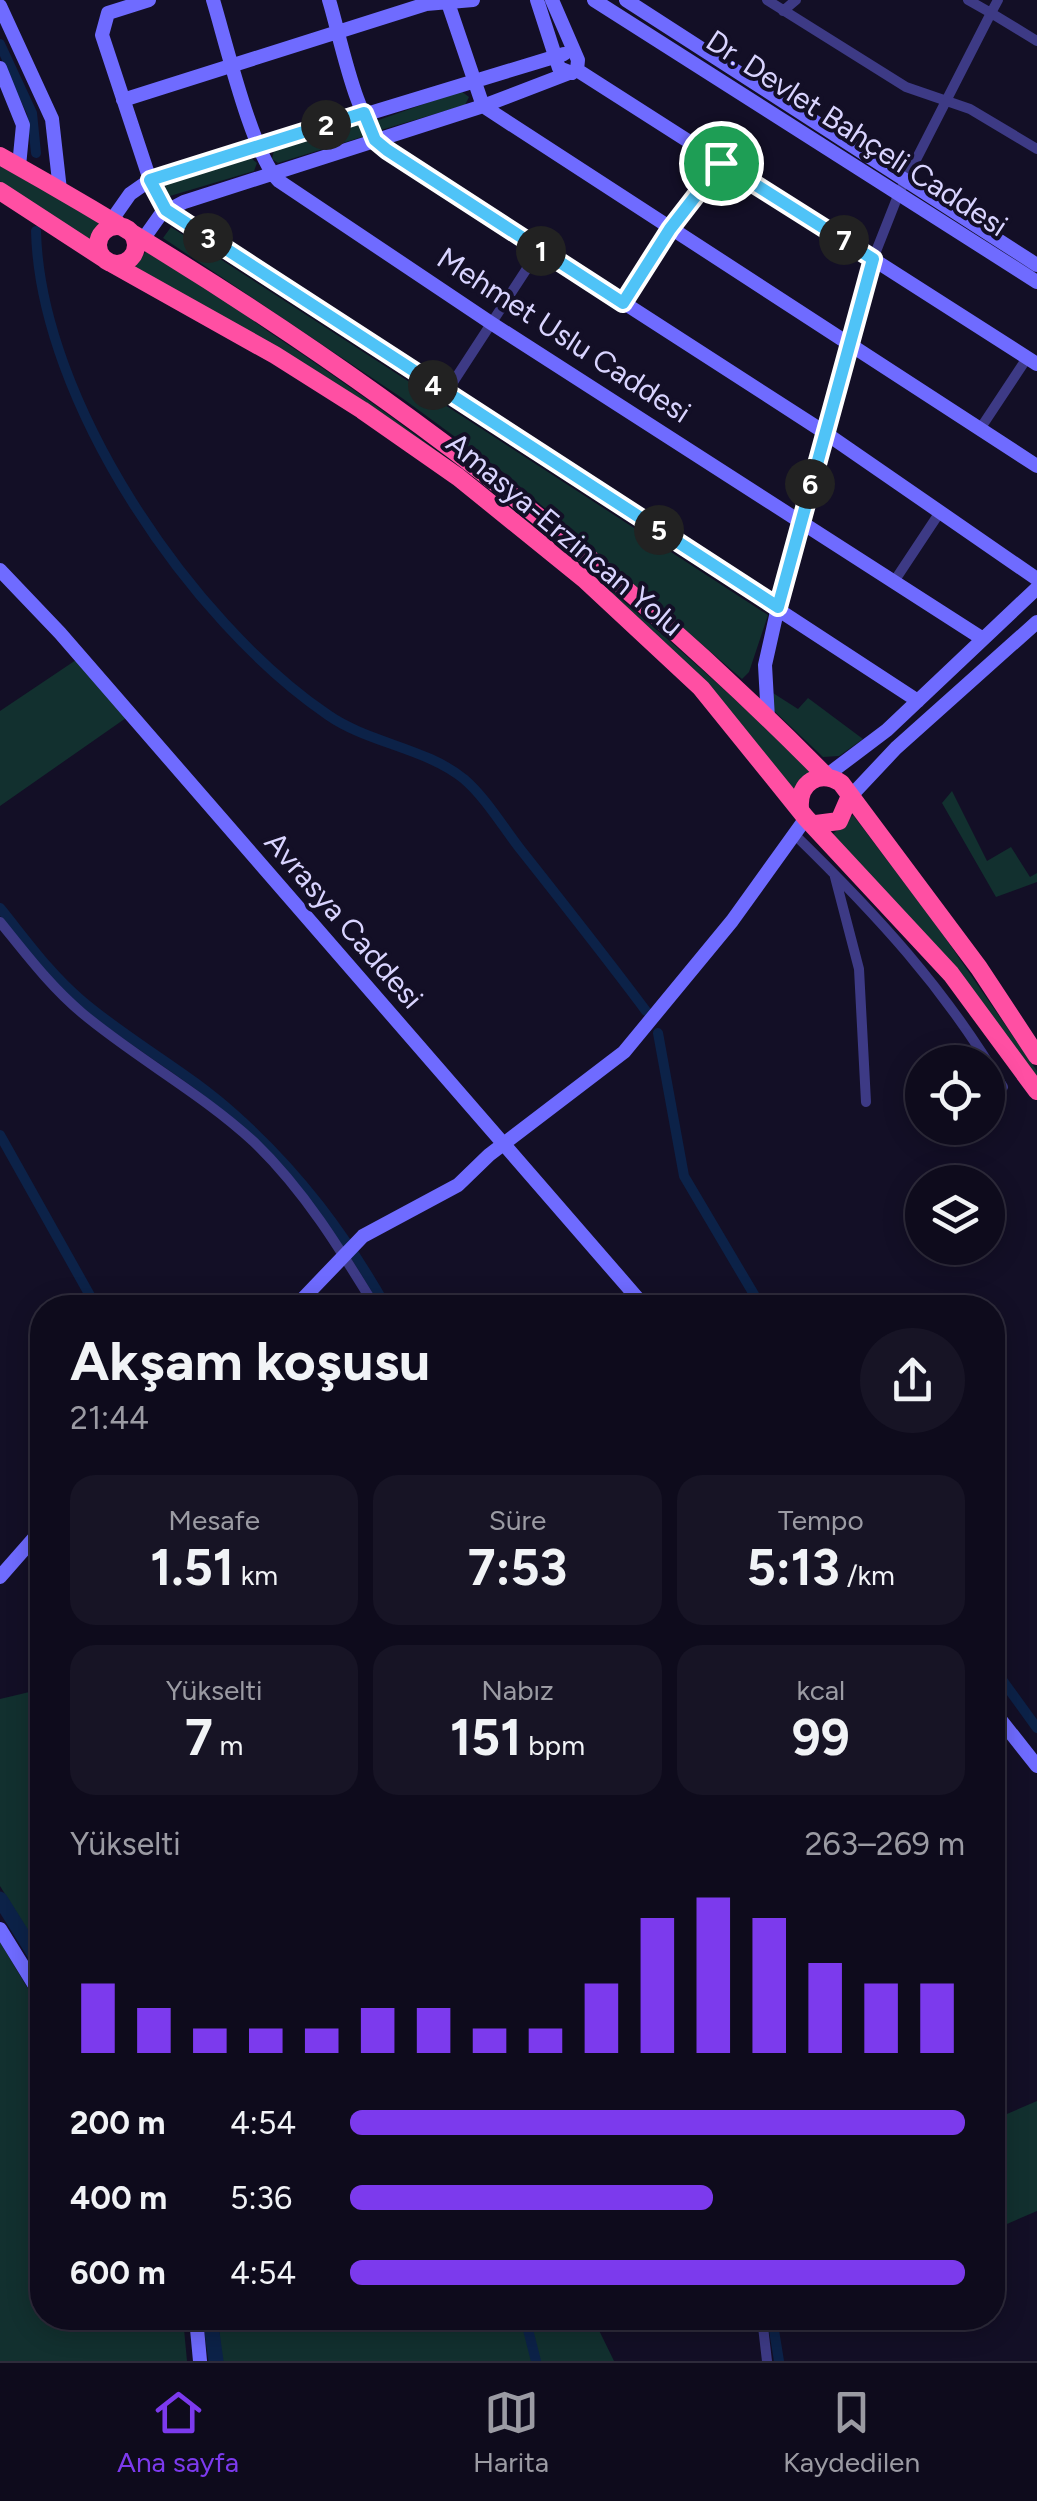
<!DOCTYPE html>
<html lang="tr">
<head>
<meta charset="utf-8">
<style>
	:root { --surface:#0e0b1c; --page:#171425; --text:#f1f3f6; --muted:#9b9ba3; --line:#2e2b3b; --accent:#7c3aed }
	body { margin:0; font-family:Figtree,sans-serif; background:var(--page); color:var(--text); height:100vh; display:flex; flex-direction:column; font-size:38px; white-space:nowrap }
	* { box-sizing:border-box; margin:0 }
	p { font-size:32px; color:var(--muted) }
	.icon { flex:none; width:55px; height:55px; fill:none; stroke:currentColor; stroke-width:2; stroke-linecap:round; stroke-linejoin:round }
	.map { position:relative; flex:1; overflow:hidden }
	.side { position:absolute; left:30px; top:1295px; width:975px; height:1035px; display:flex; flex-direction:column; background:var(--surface); border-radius:40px; box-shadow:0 5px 25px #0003,0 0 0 2px var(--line) }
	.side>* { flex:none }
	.tools { position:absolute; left:905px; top:1045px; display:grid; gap:20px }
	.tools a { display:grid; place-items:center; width:100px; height:100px; border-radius:50%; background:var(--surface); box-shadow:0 5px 25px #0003,0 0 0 2px var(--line); font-size:50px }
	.pin { position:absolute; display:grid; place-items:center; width:85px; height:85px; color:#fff; margin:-42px; border:5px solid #fff; border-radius:50%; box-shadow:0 2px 10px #0007 }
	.km { position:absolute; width:50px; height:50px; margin:-25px; border-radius:50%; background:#222; color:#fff; font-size:28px; line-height:50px; text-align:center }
	.round { display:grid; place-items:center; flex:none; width:105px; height:105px; border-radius:52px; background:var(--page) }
	.overview { display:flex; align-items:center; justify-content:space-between; height:170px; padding:0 40px }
	h1 { font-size:55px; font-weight:700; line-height:75px }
	.figures { display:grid; grid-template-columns:repeat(3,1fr); gap:15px; height:170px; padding:10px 40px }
	.figures div { display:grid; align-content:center; border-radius:25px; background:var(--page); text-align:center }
	.figures b { font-size:50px; font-weight:700 }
	.figures small { font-size:28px; font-weight:400 }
	.figures p { font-size:28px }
	.chart { height:280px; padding:20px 40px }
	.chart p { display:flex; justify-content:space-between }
	.chart svg { width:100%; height:180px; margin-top:10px; stroke:var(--accent); stroke-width:6 }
	ul { padding:0 40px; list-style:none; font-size:32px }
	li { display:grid; grid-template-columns:160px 120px 1fr; align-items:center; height:75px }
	li i { height:25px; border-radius:12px; background:var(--accent) }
	.tab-bar { display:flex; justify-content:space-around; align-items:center; height:140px; border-top:2px solid var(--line); background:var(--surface); font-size:28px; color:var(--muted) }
	.tab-bar a { display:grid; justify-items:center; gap:5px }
	.tab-bar .on { color:var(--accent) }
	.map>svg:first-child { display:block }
	.green { fill:#12302f }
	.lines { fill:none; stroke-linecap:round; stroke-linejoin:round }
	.canal { stroke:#0c2248; stroke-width:10 }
	.river { stroke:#0c2248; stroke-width:15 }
	.street { stroke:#3d3a85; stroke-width:10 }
	.secondary { stroke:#6f6bff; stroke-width:14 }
	.highway { stroke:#ff4fa3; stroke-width:18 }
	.route-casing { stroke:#fff; stroke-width:20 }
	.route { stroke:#4fc3f7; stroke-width:12 }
	.labels { text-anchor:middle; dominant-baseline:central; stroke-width:8; stroke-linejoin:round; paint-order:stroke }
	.street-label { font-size:30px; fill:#d9d4ff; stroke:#130f26 }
</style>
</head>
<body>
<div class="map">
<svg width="1037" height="2361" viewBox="0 0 1037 2361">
	<rect width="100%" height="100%" fill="#130f26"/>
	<path class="green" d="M461,91L469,97L465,105L381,130L373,122Z
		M358,124L365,130L362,137L278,163L272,159L274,150Z
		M250,157L257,163L254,171L170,196L164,193L166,183Z
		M0,166L100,222L89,241L0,182Z
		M171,227L768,615L749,672L742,679L503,472L402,398L163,238Z
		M146,251C180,262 239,312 272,334C467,463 643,612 814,772L795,790L547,540L134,268Z
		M76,660L126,718L0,806V711Z
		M773,693L798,709L808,698L863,739L839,756L823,757L772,709Z
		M952,791L987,861L1011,847L1030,877L1037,873V882L996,897L942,803Z
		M853,815L935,923L1037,1071V1081L958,969L832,835Z
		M42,1689V1953L0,1886V1699Z
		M0,1942L42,2012V2318H183L187,2361H0Z
		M1037,2101V2211L993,2230V2120Z
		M218,2318H593L614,2361H222Z"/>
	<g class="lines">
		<path class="canal" d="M0,44L32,113L36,153
			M36,231C40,400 190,621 328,715C368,743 426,748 464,779C486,798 503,827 521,850C563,903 605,956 646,1011
			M0,908C26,940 50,974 81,1000C130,1042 188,1072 235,1115C299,1172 345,1234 387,1308
			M658,1033L684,1176L762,1308
			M0,1135L97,1308
			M992,1666L1037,1728
			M525,2318L536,2361
			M772,2318L779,2361"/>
		<path class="river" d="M0,1899L42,1966
			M210,2318L216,2361"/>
		<path class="street" d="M767,0L906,87L970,109L1037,149
			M998,0L991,13L1037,41
			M783,11L796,0
			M873,259L899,193L991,13L968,0
			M623,303L721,163
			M446,393L539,250
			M980,429L1027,358
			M895,580L940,512
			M794,834C876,914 945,988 1003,1087
			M835,877L859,969L866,1102
			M0,922C26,954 50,986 82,1013C137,1059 201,1093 254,1142C304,1190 340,1249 376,1308
			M762,2318L767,2361"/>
		<path class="secondary" d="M149,0L108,13L102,35L150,180L166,210L918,701
			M213,0C225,39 253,157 279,181L491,323L983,639
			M329,0C341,39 356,124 387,150L824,432L1037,579
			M447,0L483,106L1037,466
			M537,0L559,68L572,73
			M552,0L578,60L577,70
			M594,0L1037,282
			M626,0L1037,265
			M0,6L52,119L60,190
			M0,68L23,125L19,166
			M577,70L1037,364
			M123,100L426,4L473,0
			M104,231L130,194L150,180L564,54
			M134,252L161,214L184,202L483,106L577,70
			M0,570L60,633L646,1308
			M768,719L765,665L778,607L873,259
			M826,776L887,730L1037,588
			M849,798L896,748L1037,622
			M294,1308L363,1236L458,1185L489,1155L624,1052L732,921L806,818
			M0,1577L42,1529
			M992,1709L1037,1766
			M0,1929L42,1997
			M196,2318L200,2361"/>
		<path class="highway" d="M0,156C302,325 583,529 826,776
			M0,191L109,262L275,355L362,410L458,477L584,579L701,688L806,818L951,974L1037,1091
			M98 245a19 19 0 1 1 38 0a19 19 0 1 1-38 0Z
			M800,808C798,783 819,769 841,783L979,968L1037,1056
			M816,824L839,821L849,798"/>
	</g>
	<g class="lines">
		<defs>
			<path id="route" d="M364,113L375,140L387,150L623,303L670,229L721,163L873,259L778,607L166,210L150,180Z"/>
		</defs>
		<use href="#route" class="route-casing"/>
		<use href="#route" class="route"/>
	</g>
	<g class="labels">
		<g class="street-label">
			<text transform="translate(857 133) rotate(33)">Dr. Devlet Bahçeli Caddesi</text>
			<text transform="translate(564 335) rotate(33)">Mehmet Uslu Caddesi</text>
			<text transform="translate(565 534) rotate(40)">Amasya-Erzincan Yolu</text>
			<text transform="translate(344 920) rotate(49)">Avrasya Caddesi</text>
		</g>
	</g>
</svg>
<div class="tools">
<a><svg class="icon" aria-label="locate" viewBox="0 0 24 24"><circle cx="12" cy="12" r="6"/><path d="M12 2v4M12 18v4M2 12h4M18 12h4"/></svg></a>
<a><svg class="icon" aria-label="layers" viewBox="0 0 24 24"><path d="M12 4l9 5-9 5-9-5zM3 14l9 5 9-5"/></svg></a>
</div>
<div class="pin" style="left:721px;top:163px;background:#1e9e55"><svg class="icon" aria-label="arrive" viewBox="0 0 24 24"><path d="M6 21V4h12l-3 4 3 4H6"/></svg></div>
<b class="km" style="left:541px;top:251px">1</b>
<b class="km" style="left:326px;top:125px">2</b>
<b class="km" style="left:208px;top:238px">3</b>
<b class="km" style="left:433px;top:385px">4</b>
<b class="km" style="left:659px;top:530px">5</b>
<b class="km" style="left:810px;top:484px">6</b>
<b class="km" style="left:844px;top:240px">7</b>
<section class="side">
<div class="overview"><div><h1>Akşam koşusu</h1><p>21:44</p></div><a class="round"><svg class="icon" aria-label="share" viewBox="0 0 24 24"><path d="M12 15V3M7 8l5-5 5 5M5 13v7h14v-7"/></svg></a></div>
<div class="figures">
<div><p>Mesafe</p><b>1.51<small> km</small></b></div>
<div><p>Süre</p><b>7:53</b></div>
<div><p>Tempo</p><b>5:13<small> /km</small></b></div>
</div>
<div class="figures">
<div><p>Yükselti</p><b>7<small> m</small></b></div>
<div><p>Nabız</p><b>151<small> bpm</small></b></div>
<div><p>kcal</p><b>99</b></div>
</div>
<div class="chart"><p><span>Yükselti</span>263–269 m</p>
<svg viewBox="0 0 160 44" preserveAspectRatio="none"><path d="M5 44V27M15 44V33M25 44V38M35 44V38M45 44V38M55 44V33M65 44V33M75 44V38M85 44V38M95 44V27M105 44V11M115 44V6M125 44V11M135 44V22M145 44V27M155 44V27"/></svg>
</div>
<ul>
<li><b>200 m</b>4:54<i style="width:100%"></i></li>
<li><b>400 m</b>5:36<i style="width:59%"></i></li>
<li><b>600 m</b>4:54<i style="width:100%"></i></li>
</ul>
</section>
</div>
<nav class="tab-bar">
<a class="on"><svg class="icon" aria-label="home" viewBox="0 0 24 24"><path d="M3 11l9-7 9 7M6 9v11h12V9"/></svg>Ana sayfa</a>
<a><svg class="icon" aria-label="map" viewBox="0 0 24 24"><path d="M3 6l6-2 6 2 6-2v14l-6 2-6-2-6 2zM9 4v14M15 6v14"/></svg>Harita</a>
<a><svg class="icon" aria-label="saved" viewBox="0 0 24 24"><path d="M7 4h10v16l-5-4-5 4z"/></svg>Kaydedilen</a>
</nav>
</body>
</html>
